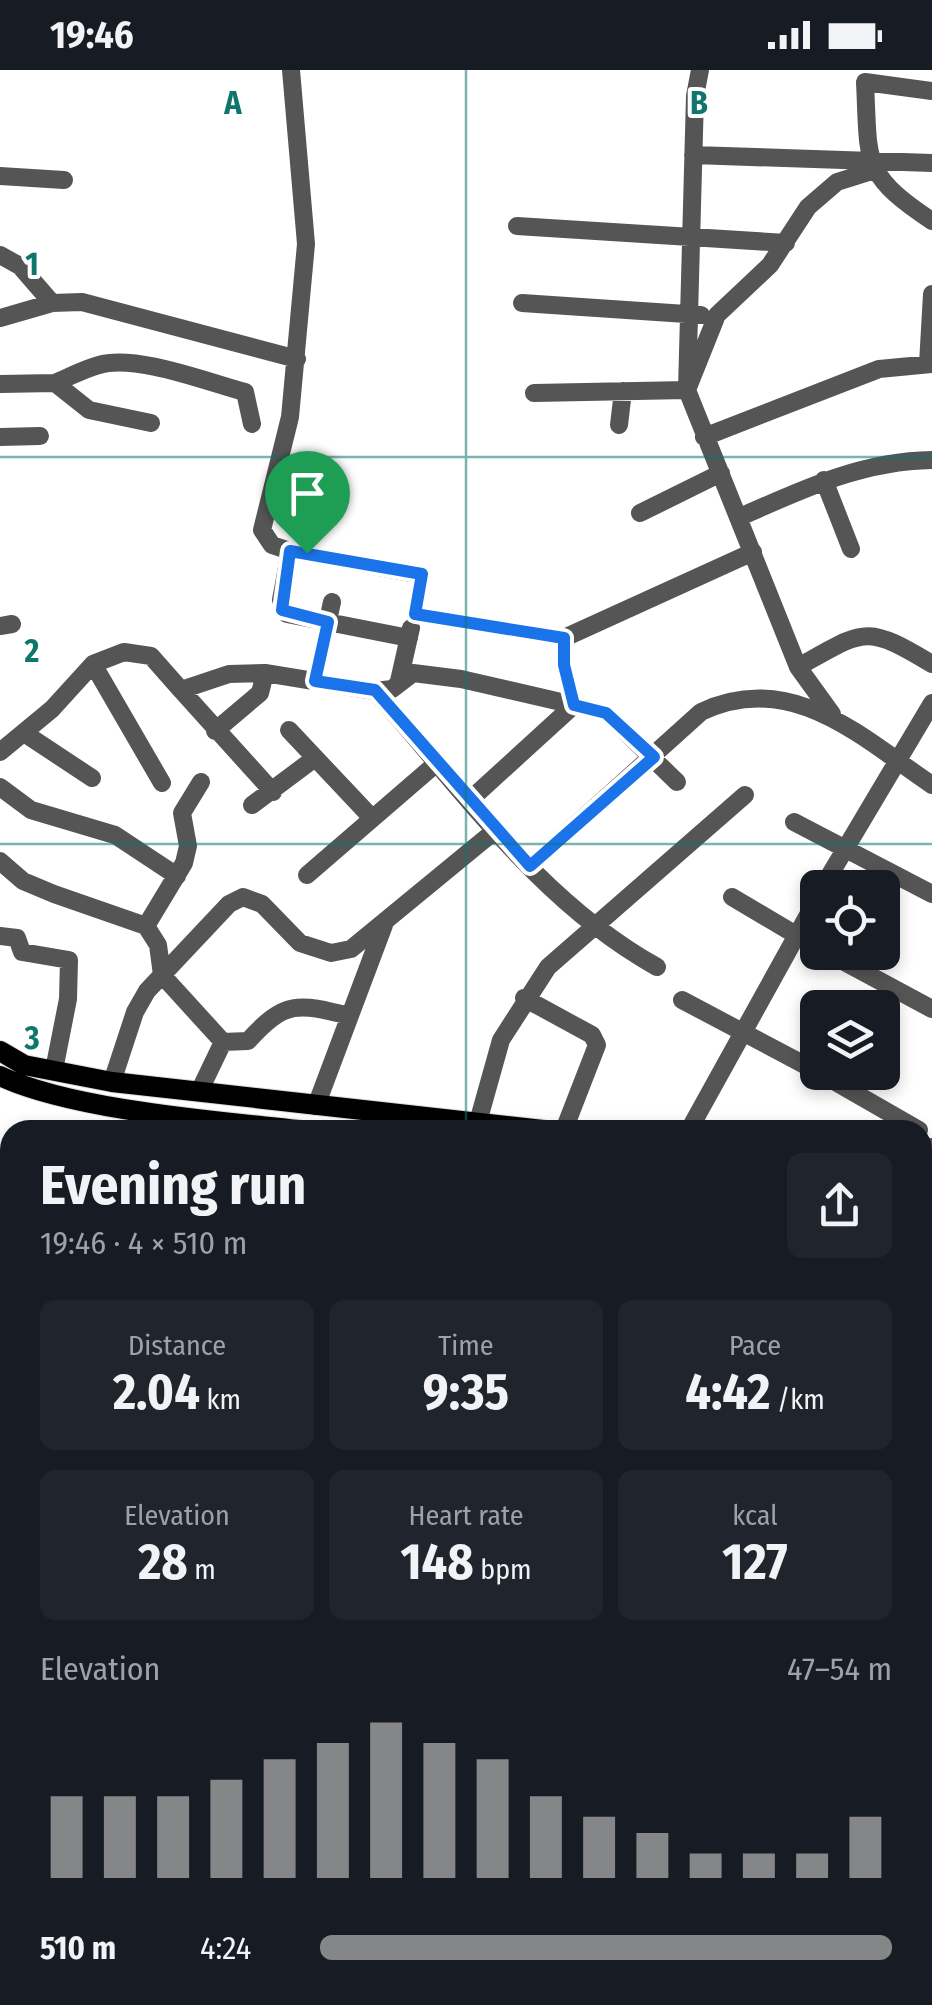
<!DOCTYPE html>
<html lang="en">
<head>
<meta charset="utf-8">
<style>
	:root { --surface:#171b24; --page:#20242c; --text:#f1f3f6; --muted:#9ea1a6; --accent:#858687 }
	body { margin:0; font-family:"Fira Sans Condensed",sans-serif; background:var(--page); color:var(--text); height:100vh; display:flex; flex-direction:column; font-size:38px; white-space:nowrap }
	* { box-sizing:border-box; margin:0 }
	p { font-size:32px; color:var(--muted) }
	.icon { flex:none; width:55px; height:55px; fill:none; stroke:currentColor; stroke-width:2; stroke-linecap:round; stroke-linejoin:round }
	.map { position:relative; flex:1; overflow:hidden }
	.sheet { position:absolute; left:0px; top:1050px; width:932px; height:885px; display:flex; flex-direction:column; background:var(--surface); border-radius:30px 30px 0 0; box-shadow:0 5px 15px #0003 }
	.sheet>* { flex:none }
	.fabs { position:absolute; left:800px; top:800px; display:grid; gap:20px }
	.fabs a { display:grid; place-items:center; width:100px; height:100px; border-radius:15px; background:var(--surface); box-shadow:0 5px 15px #0003; font-size:50px }
	.pin { position:absolute; display:grid; place-items:center; width:85px; height:85px; color:#fff; margin:-102px -42px; border-radius:50% 50% 50% 0; rotate:-45deg; box-shadow:0 0 10px #0007 }
	.pin .icon { rotate:45deg }
	.round { display:grid; place-items:center; flex:none; width:105px; height:105px; border-radius:15px; background:var(--page) }
	.overview { display:flex; align-items:center; justify-content:space-between; height:170px; padding:0 40px }
	h1 { font-size:55px; font-weight:700; line-height:75px }
	.stats { display:grid; grid-template-columns:repeat(3,1fr); gap:15px; height:170px; padding:10px 40px }
	.stats div { display:grid; align-content:center; border-radius:15px; background:var(--page); text-align:center }
	.stats b { font-size:50px; font-weight:700 }
	.stats small { font-size:28px; font-weight:400 }
	.stats p { font-size:28px }
	.chart { height:280px; padding:20px 40px }
	.chart p { display:flex; justify-content:space-between }
	.chart svg { width:100%; height:180px; margin-top:10px; stroke:var(--accent); stroke-width:6 }
	ul { padding:0 40px; list-style:none; font-size:32px }
	li { display:grid; grid-template-columns:160px 120px 1fr; align-items:center; height:75px }
	li i { height:25px; border-radius:12px; background:var(--accent) }
	.status { display:flex; justify-content:space-between; align-items:center; height:70px; padding:0 50px; background:var(--surface); direction:ltr }
	.status svg { height:28px; fill:currentColor }
	.map>svg:first-child { display:block }
	.lines { fill:none; stroke-linecap:round; stroke-linejoin:round }
	.major-casing { stroke:#dbdbdb; stroke-width:22 }
	.minor { stroke:#555; stroke-width:18 }
	.major { stroke:#000; stroke-width:20 }
	.rail { stroke:#000; stroke-width:5; stroke-dasharray:15 5 2.5 5; stroke-linecap:butt }
	.route-casing { stroke:#fff; stroke-width:20 }
	.route { stroke:#1a73e8; stroke-width:12 }
	.grid { fill:none; stroke:#0f766e; stroke-width:2.5; stroke-opacity:0.55 }
	.grid-label { font-size:32px; text-anchor:middle; font-weight:bold; fill:#0f766e; stroke:#fff; stroke-width:8; stroke-linejoin:round; paint-order:stroke }
</style>
</head>
<body>
<div class="status"><b>19:46</b><svg viewBox="0 0 49 12"><path d="M0 12V9h3v3zM5 12V6h3v6zM10 12V3h3v9zM15 12V0h3v12zM26 1h20v11H26zM47 4h2v5h-2z"/></svg></div>
<div class="map">
<svg width="932" height="1935" viewBox="0 0 932 1935">
	<rect width="100%" height="100%" fill="#fff"/>
	<g class="lines">
		<defs>
			<path id="major" d="M0,981L24,995L112,1012L543,1060
				M0,1006C72,1040 216,1051 298,1060
				M922,1197L932,1204
				M922,1224L932,1226"/>
		</defs>
		<use href="#major" class="major-casing"/>
		<path class="minor" d="M291,0L306,174L290,347L262,460L272,475L290,481L422,505L415,544L564,568
			M700,0L695,26L687,320L798,597L832,644
			M932,21L865,12C869,92 861,104 932,151
			M693,85L932,93
			M0,106L64,110
			M517,156L786,173
			M0,185L20,196L52,233
			M522,233L701,245
			M0,248L52,233L82,232L297,289
			M928,294L932,224
			M55,313C69,307 84,299 99,295C136,284 207,312 245,322L252,354
			M0,314L55,313L89,340L151,353
			M534,323L687,320L717,245L770,195L808,137L837,112L872,101
			M619,355L623,321
			M0,367L40,366
			M704,367L879,299L932,294
			M824,410L851,479
			M640,443L721,403
			M740,447C803,419 862,391 932,390
			M290,481L281,530L287,544L409,568
			M0,556L12,554
			M93,594L162,713
			M798,597C865,560 864,553 932,594
			M315,611L332,532
			M399,611L411,558
			M181,620L273,722
			M375,621C461,718 541,833 657,897
			M289,660L372,748
			M215,661L260,623L265,603
			M24,663L92,708
			M0,682L52,639L93,594L124,582L151,586L181,620L229,604L265,603L375,621L392,619L413,603L461,609L574,635
			M677,712L606,643L574,635L564,595V568L753,482
			M0,717L31,740L115,765L177,806
			M471,729L574,635
			M252,735L315,688
			M794,752L932,824
			M0,791L23,811L54,824L146,856L158,875L162,905L223,972
			M530,796L701,642C791,599 861,667 932,715
			M307,805L438,692
			M822,818L932,633
			M732,827L818,878
			M146,856L184,793L188,776L182,743L201,712
			M0,866L17,868L22,882L69,890L68,929L54,1000
			M826,882L932,939
			M524,928L592,965L597,975L564,1060
			M682,930L818,1002
			M818,1002L919,1060
			M112,1012L135,942L147,921L229,834L243,827L262,834L300,873L331,883L351,879L497,759
			M199,1022L223,972L248,971C285,930 298,933 349,946
			M316,1036L384,855
			M478,1052L501,970L548,897L745,725
			M689,1060L818,827
			M922,1095L932,1077
			M0,1226L10,1329
			M0,1401L10,1541
			M922,1451L932,1441
			M0,1772L10,1776
			M60,1925L61,1935
			M75,1925L77,1935
			M93,1925L122,1935
			M368,1925L377,1935
			M680,1935L681,1925"/>
		<use href="#major" class="major"/>
		<path class="rail" d="M922,1305L932,1298
			M0,1674L10,1673"/>
	</g>
	<g class="lines">
		<defs>
			<path id="route" d="M290,481L422,504L415,544L564,568V595L574,635L606,643L654,687L530,796L375,620L315,611L328,552L282,540Z"/>
		</defs>
		<use href="#route" class="route-casing"/>
		<use href="#route" class="route"/>
	</g>
	<path class="grid" d="M466,0V1060M0,387H932M0,774H932M0,1161H10M922,1161H932M0,1548H10M922,1548H932M466,1925V1935"/>
	<g class="grid-label">
		<text x="233" y="44">A</text>
		<text x="699" y="44">B</text>
		<text x="32" y="205">1</text>
		<text x="32" y="592">2</text>
		<text x="32" y="979">3</text>
	</g>
</svg>
<div class="fabs">
<a><svg class="icon" aria-label="locate" viewBox="0 0 24 24"><circle cx="12" cy="12" r="6"/><path d="M12 2v4M12 18v4M2 12h4M18 12h4"/></svg></a>
<a><svg class="icon" aria-label="layers" viewBox="0 0 24 24"><path d="M12 4l9 5-9 5-9-5zM3 14l9 5 9-5"/></svg></a>
</div>
<div class="pin" style="left:307px;top:483px;background:#1e9e55"><svg class="icon" aria-label="arrive" viewBox="0 0 24 24"><path d="M6 21V4h12l-3 4 3 4H6"/></svg></div>
<section class="sheet">
<div class="overview"><div><h1>Evening run</h1><p>19:46 · 4 × 510 m</p></div><a class="round"><svg class="icon" aria-label="share" viewBox="0 0 24 24"><path d="M12 15V3M7 8l5-5 5 5M5 13v7h14v-7"/></svg></a></div>
<div class="stats">
<div><p>Distance</p><b>2.04<small> km</small></b></div>
<div><p>Time</p><b>9:35</b></div>
<div><p>Pace</p><b>4:42<small> /km</small></b></div>
</div>
<div class="stats">
<div><p>Elevation</p><b>28<small> m</small></b></div>
<div><p>Heart rate</p><b>148<small> bpm</small></b></div>
<div><p>kcal</p><b>127</b></div>
</div>
<div class="chart"><p><span>Elevation</span>47–54 m</p>
<svg viewBox="0 0 160 44" preserveAspectRatio="none"><path d="M5 44V24M15 44V24M25 44V24M35 44V20M45 44V15M55 44V11M65 44V6M75 44V11M85 44V15M95 44V24M105 44V29M115 44V33M125 44V38M135 44V38M145 44V38M155 44V29"/></svg>
</div>
<ul>
<li><b>510 m</b>4:24<i style="width:100%"></i></li>
</ul>
</section>
</div>
</body>
</html>
